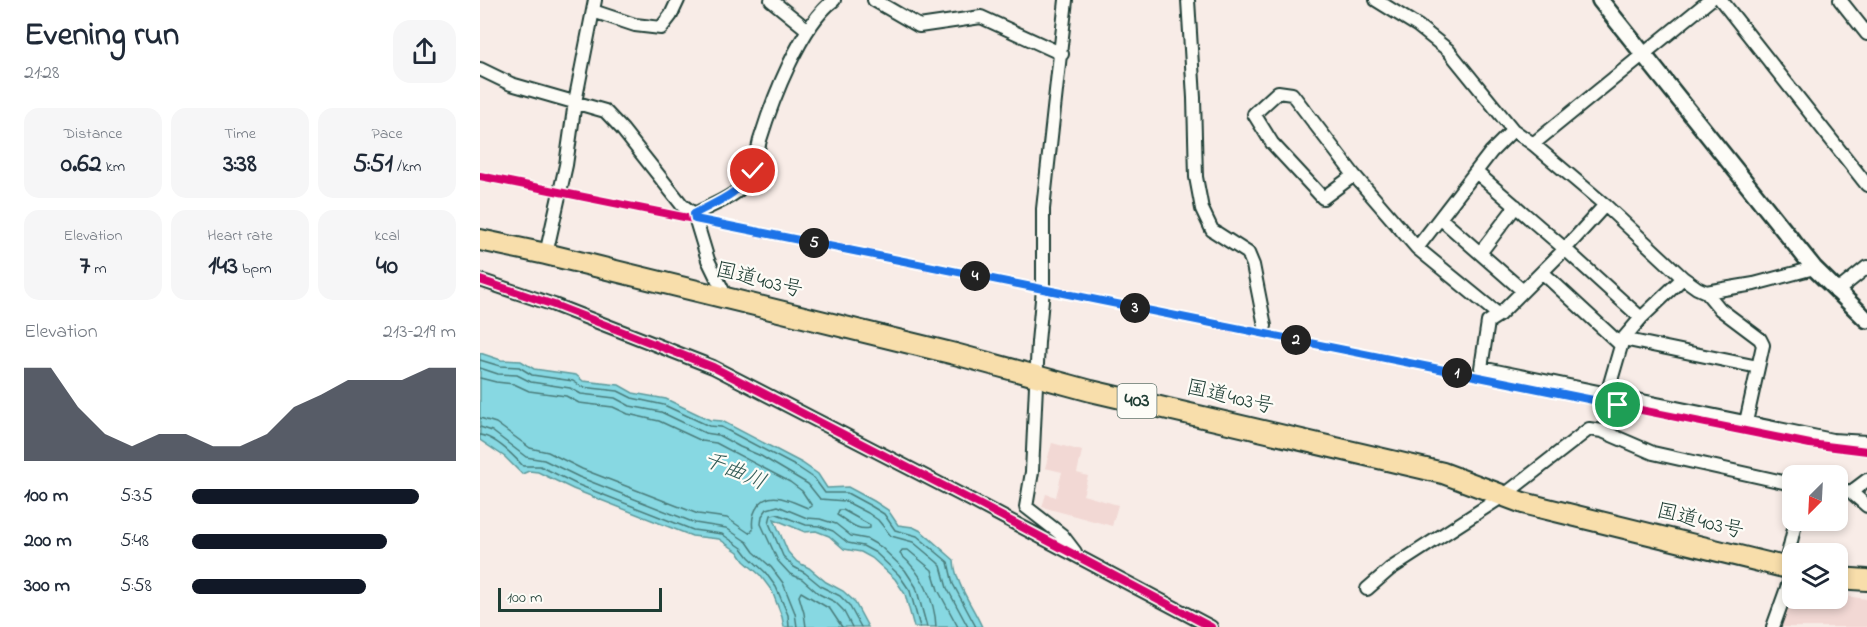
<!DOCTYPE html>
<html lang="en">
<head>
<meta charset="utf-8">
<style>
	:root { --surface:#fff; --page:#f6f6f7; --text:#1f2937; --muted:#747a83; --accent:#111827 }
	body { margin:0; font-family:"Indie Flower","Klee One",sans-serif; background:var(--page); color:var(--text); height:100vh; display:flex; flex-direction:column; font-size:22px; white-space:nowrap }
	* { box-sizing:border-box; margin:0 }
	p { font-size:20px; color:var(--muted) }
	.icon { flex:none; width:33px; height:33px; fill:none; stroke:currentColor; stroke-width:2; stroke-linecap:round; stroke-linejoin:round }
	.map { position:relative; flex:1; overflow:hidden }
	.side { display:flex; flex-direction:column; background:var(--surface); width:480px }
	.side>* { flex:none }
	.needle { width:39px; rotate:204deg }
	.tools { position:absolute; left:1302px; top:465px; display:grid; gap:12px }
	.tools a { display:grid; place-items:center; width:66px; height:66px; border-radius:12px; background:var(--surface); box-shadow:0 3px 9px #0003; font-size:30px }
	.scale { position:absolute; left:18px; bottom:15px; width:164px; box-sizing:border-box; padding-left:6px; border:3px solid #1f3d34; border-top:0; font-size:16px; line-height:21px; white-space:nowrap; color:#1f3d34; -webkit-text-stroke:4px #fdfcf7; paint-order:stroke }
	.pin { position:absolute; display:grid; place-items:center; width:51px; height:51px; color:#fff; margin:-26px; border:3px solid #fff; border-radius:50%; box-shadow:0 2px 6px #0007 }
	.km { position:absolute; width:30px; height:30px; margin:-15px; border-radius:50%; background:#222; color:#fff; font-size:16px; line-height:30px; text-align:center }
	.round { display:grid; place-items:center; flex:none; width:63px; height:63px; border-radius:18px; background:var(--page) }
	.summary { display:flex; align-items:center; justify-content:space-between; height:102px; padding:0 24px }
	h1 { font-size:33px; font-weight:700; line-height:45px }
	.metrics { display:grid; grid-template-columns:repeat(3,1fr); gap:9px; height:102px; padding:6px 24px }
	.metrics div { display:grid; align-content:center; border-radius:15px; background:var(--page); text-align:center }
	.metrics b { font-size:26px; font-weight:700 }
	.metrics small { font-size:16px; font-weight:400 }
	.metrics p { font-size:16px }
	.chart { height:168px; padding:12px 24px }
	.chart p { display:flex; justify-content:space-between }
	.chart svg { width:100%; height:108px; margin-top:6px; fill:var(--accent); opacity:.7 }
	ul { padding:0 24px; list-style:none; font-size:20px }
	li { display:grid; grid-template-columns:96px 72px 1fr; align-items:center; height:45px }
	li i { height:15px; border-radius:8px; background:var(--accent) }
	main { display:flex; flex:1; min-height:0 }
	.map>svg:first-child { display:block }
	.built { fill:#f2d8d4 }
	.water { fill:#87d8e2; stroke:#5d9a9c; stroke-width:1.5 }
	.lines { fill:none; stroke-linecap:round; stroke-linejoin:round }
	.shore { stroke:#497b7a; stroke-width:1.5 }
	.minor-casing { stroke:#1f3d34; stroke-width:16 }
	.tertiary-casing { stroke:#1f3d34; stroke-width:20 }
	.trunk-casing { stroke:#1f3d34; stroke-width:24 }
	.minor { stroke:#fdfcf7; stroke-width:12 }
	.tertiary { stroke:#fdfcf7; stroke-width:15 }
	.trunk { stroke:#f8deab; stroke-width:20 }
	.cycleway-casing { stroke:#fdfcf7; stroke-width:11 }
	.cycleway { stroke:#d6006c; stroke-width:8 }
	.route-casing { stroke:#fff; stroke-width:12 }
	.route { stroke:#1a73e8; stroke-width:8 }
	.labels { text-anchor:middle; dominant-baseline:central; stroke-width:4.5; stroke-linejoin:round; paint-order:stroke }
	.shield { fill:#fdfcf7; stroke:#62766e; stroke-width:1.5 }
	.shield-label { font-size:20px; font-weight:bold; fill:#1f3d34 }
	.street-label { font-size:21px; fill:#1f3d34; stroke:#fdfcf7 }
	.water-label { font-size:22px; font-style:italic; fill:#345c57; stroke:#fdfcf7 }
</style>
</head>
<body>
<main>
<section class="side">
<div class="summary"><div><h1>Evening run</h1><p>21:28</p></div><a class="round"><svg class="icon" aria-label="share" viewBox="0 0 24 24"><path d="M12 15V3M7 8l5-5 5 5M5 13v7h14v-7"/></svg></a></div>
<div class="metrics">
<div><p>Distance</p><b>0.62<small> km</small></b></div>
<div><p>Time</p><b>3:38</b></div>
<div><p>Pace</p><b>5:51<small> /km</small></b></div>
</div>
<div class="metrics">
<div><p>Elevation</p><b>7<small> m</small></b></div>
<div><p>Heart rate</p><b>143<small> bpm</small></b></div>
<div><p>kcal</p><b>40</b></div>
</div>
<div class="chart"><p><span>Elevation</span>213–219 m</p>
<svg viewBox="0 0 160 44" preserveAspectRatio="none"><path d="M0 44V6L10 6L20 22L30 33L40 38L50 33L60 33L70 38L80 38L90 33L100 22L110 17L120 11L130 11L140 11L150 6L160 6V44z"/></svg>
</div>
<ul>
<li><b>100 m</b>5:35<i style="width:86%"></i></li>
<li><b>200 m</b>5:48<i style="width:74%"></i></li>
<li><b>300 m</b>5:58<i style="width:66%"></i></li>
</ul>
</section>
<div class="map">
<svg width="1387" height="627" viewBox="0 0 1387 627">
	<rect width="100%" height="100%" fill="#f8ece7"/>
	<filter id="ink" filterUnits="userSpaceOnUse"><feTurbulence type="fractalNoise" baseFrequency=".0167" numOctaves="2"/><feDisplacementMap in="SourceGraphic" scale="12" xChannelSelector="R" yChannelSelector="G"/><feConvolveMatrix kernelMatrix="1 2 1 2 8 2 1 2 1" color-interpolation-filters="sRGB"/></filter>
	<g filter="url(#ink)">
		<path class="built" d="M572,443L602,451L597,473L608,476L603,495L638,505L632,526L562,507L566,494L576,497L582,472L565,468Z
			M1312,588V598H1358V595L1387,599V627H1297Z"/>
		<path class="water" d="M0,353L21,360L41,361L54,369L96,375L103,381L139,385L153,393L186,399L230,420L242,421L322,463L338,474L347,488L368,487L394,501L408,510L418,525L433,527L441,531L474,560C475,584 493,606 502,627H434L425,594L415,579L392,558L381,552L364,549L349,536L336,531L325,532L294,519L308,552L317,562L329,568L346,582L363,591L374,601L388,627H304L302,617L292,591L280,575L264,561L258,552L239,539L212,536L93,489L58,472L49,471L42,474L25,457L0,440Z"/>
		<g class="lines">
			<path class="shore" d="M0,360L20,366L39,367L52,375L93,381L102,387L138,391L152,398L184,405L229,426L241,427L319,468L334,478L345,493H367L391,506L404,514L415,530L437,536L468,562L473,584L496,627
				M0,368L18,374L37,375L51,382L90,388L101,394L135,398L150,406L181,412L225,433L238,435L260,447L281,456L328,484L340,499L365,501L388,513L398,520L411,536L433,542L457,562L461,566L467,588L488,627
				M0,378L16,382L34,384L49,391L86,396L99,403L133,407L148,414L179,421L222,441L236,443L310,482L322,491L332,506L328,508C320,505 310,500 301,498C280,493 270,513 273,530L269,533L247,518L218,514L102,469L68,452L50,448L16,423L0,418
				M0,427L12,431L46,457L64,460L99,477L215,523L246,528L267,542L274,552L291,567L303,583L315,613L317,627
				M0,435C15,437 33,455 43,466H60L96,484L213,530L242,534L262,548L269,557L285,572L296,587L308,615L309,627
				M359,510H363L390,525V528C377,531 369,522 357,515Z
				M326,627L324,613L319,596L321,592L350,609L362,627
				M372,627L363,610L355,602L339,594L322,579L310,574L298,561L281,524L282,516L287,509L298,506L327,518L340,519L356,524L371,536L387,539L401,547L425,570L436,587L447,627
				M381,627L369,605L360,596L342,587L325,573L314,567L303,556L289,523L291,515L297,514L326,525L339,526L353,531L368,543L383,546L396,553L419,575L430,591L440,627
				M456,627C455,599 441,572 420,554L422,550H428L452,570L458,590L478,627"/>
			<defs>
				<path id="minor" d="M291,0L328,30
					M394,0L439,26L501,17L582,54
					M586,0L563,209V289L558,342L552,472L546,507L582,535L595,552
					M708,0L714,98L716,177L722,209L732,230L768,253L773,265L785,326
					M896,0L938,26L968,50L1033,130L1053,144L1125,205L1203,278L1217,288L1226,292L1240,309L1280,339L1283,345L1266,422
					M1241,0L1387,185
					M1360,0L1387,34
					M113,11L155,25L181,28L191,15L198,0
					M0,69L31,84L125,111L142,129L202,205L214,214L228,260L246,297
					M1053,144L1230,0
					M996,172L1085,249L1161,318
					M874,175L843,198L792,143L774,114L798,92L812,94L874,175L937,248L1011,152L1033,130
					M1125,205L1085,249L1019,315L1008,322L1001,368L1352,440L1387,442
					M214,214C230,206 250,199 262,187C275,175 276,156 280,140C292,101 321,24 354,0
					M960,218L1043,291
					M937,248L1019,315
					M1000,253L1036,206
					M66,254L86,165L95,102L115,0
					M1062,272L1141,345
					M0,280L74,305L233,367L491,500L731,627
					M1226,292L1274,284L1334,268
					M1356,292L1387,267
					M1143,339L1278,367
					M1127,394L1143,339L1161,318L1203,278
					M1358,489L1371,492L1387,506
					M1371,492L1387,480
					M1305,567L1316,520
					M887,589L910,569L1023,496L1109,429L1122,431L1173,453L1312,484
					M1293,627L1312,574"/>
				<path id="tertiary" d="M1120,0L1334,268L1387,320"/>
				<path id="trunk" d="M0,240L66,254L475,354L611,391L963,473L1043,503L1312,569
					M1358,578L1387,580"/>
			</defs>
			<use href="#minor" class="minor-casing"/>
			<use href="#tertiary" class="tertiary-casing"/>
			<use href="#trunk" class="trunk-casing"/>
			<use href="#minor" class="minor"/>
			<use href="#tertiary" class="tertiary"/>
			<use href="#trunk" class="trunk"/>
			<defs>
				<path id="cycleway" d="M0,176L1330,444L1387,451
					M0,280L74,305L233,367L491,500L731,627"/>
			</defs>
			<use href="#cycleway" class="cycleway-casing"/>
			<use href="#cycleway" class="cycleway"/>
		</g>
	</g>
	<g class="lines" filter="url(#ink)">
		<defs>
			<path id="route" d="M273,171C258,195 238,201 214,214L215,219L1138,405"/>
		</defs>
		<use href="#route" class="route-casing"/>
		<use href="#route" class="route"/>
	</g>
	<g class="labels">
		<rect class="shield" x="637.5" y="384" width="39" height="34" rx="4.5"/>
		<g class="shield-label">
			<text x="657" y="401">403</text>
		</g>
		<g class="street-label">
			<text transform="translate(279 281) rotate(14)">国道403号</text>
			<text transform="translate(750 398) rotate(13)">国道403号</text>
			<text transform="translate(1220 522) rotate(14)">国道403号</text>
		</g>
		<g class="water-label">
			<text transform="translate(254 472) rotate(23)">千曲川</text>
		</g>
	</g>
</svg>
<div class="tools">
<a><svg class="needle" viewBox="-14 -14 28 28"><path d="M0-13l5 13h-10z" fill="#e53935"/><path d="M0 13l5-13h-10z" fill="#747a83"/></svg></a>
<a><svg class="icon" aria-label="layers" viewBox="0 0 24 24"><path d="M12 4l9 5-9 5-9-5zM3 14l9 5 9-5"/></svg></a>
</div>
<div class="scale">100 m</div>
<div class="pin" style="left:1138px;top:405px;background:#1e9e55"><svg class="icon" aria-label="arrive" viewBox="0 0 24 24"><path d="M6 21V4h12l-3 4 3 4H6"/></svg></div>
<div class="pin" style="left:273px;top:171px;background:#d93025"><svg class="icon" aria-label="check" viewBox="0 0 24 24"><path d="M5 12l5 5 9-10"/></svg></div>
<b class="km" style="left:977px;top:373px">1</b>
<b class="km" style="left:816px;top:340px">2</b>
<b class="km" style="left:655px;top:308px">3</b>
<b class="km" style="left:495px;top:276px">4</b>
<b class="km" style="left:334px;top:243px">5</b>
</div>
</main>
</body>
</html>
